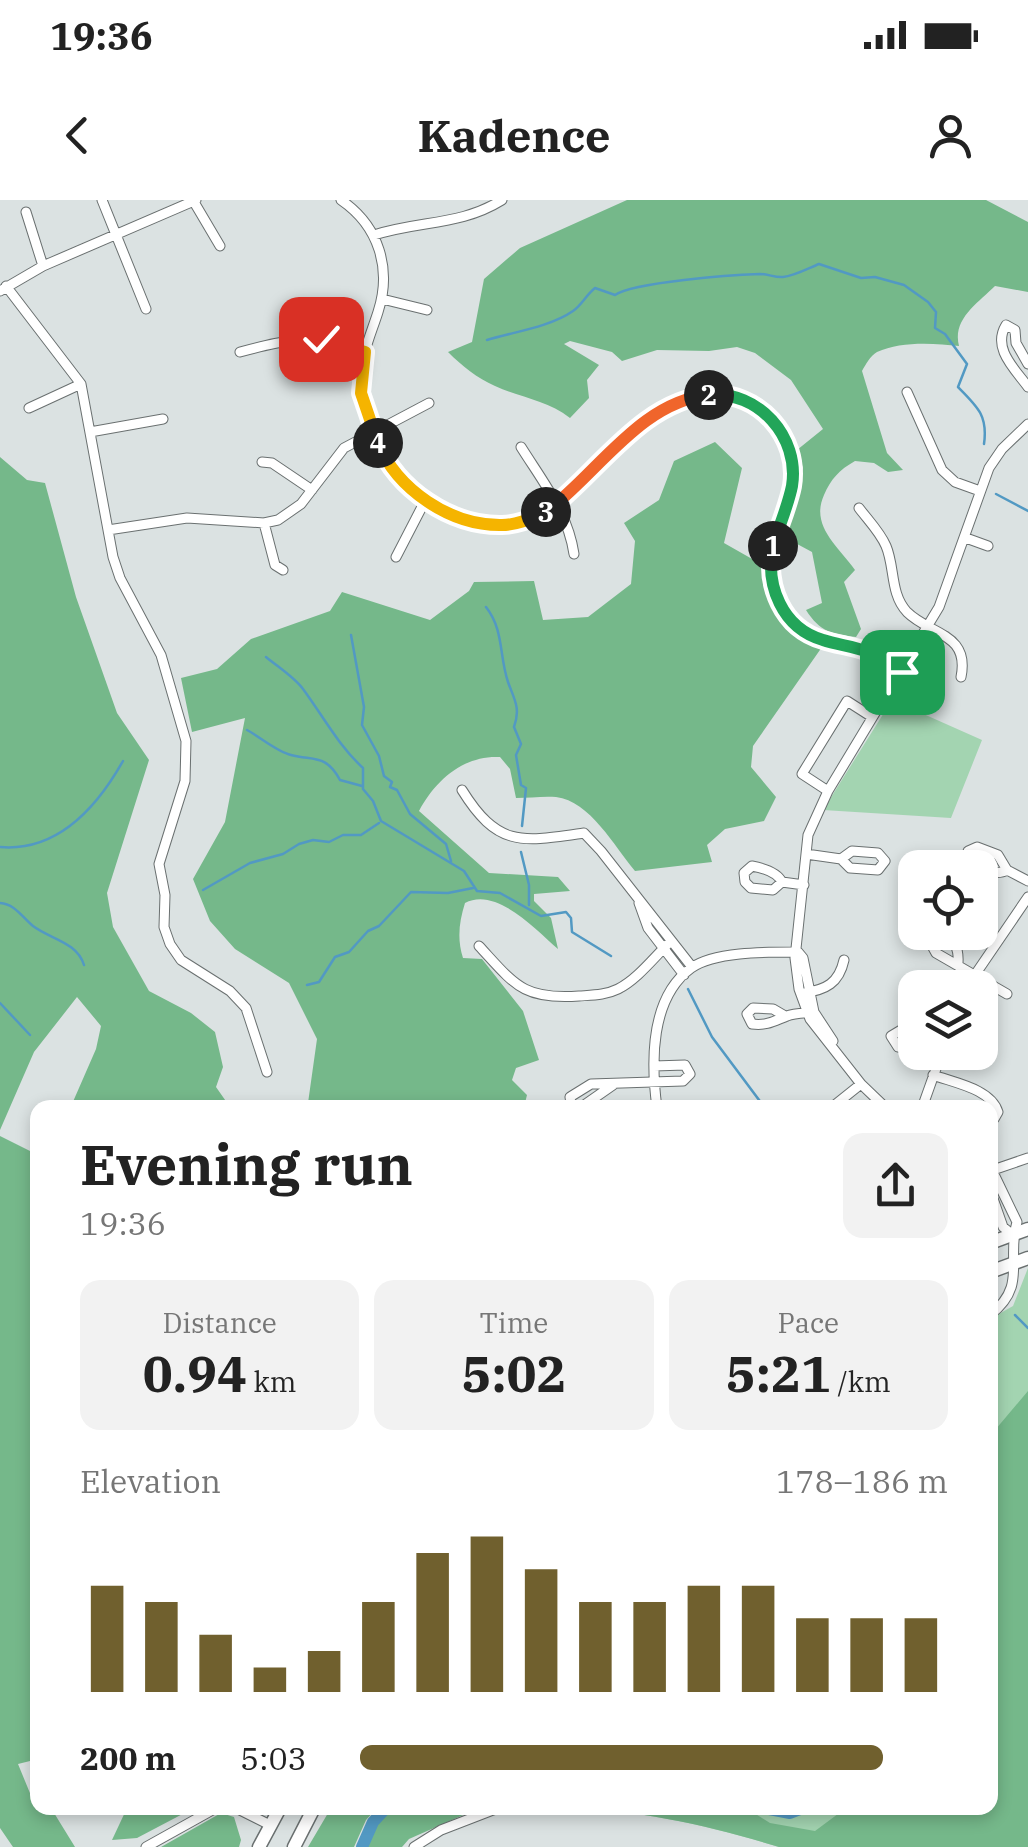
<!DOCTYPE html>
<html lang="en">
<head>
<meta charset="utf-8">
<style>
	:root { --surface:#fff; --page:#f2f2f2; --text:#222; --muted:#767676; --accent:#70602e }
	body { margin:0; font-family:"IBM Plex Serif",serif; background:var(--page); color:var(--text); height:100vh; display:flex; flex-direction:column; font-size:38px; white-space:nowrap }
	* { box-sizing:border-box; margin:0 }
	p { font-size:32px; color:var(--muted) }
	.icon { flex:none; width:55px; height:55px; fill:none; stroke:currentColor; stroke-width:2; stroke-linecap:round; stroke-linejoin:round }
	.map { position:relative; flex:1; overflow:hidden }
	.drawer { position:absolute; left:30px; top:900px; width:968px; height:715px; display:flex; flex-direction:column; background:var(--surface); border-radius:20px; box-shadow:0 5px 15px #0003 }
	.drawer>* { flex:none }
	.controls { position:absolute; left:898px; top:650px; display:grid; gap:20px }
	.controls a { display:grid; place-items:center; width:100px; height:100px; border-radius:20px; background:var(--surface); box-shadow:0 5px 15px #0003; font-size:50px }
	.pin { position:absolute; display:grid; place-items:center; width:85px; height:85px; color:#fff; margin:-42px; border-radius:20px; box-shadow:0 5px 15px #0006 }
	.km { position:absolute; width:50px; height:50px; margin:-25px; border-radius:50%; background:#222; color:#fff; font-size:28px; line-height:50px; text-align:center }
	.round { display:grid; place-items:center; flex:none; width:105px; height:105px; border-radius:20px; background:var(--page) }
	.headline { display:flex; align-items:center; justify-content:space-between; height:170px; padding:0 50px }
	h1 { font-size:55px; font-weight:800; line-height:75px }
	.metrics { display:grid; grid-template-columns:repeat(3,1fr); gap:15px; height:170px; padding:10px 50px }
	.metrics div { display:grid; align-content:center; border-radius:20px; background:var(--page); text-align:center }
	.metrics b { font-size:50px; font-weight:800 }
	.metrics small { font-size:28px; font-weight:400 }
	.metrics p { font-size:28px }
	.chart { height:280px; padding:20px 50px }
	.chart p { display:flex; justify-content:space-between }
	.chart svg { width:100%; height:180px; margin-top:10px; stroke:var(--accent); stroke-width:6 }
	ul { padding:0 50px; list-style:none; font-size:32px }
	li { display:grid; grid-template-columns:160px 120px 1fr; align-items:center; height:75px }
	li i { height:25px; border-radius:12px; background:var(--accent) }
	.status { display:flex; justify-content:space-between; align-items:center; height:70px; padding:0 50px; background:var(--surface); direction:ltr }
	.status svg { height:28px; fill:currentColor }
	header { display:flex; justify-content:space-between; align-items:center; height:130px; padding:0 50px; background:var(--surface); font-size:45px; font-weight:800 }
	.map>svg:first-child { display:block }
	.green { fill:#a3d4b1 }
	.forest { fill:#75b88a }
	.lines { fill:none; stroke-linecap:round; stroke-linejoin:round }
	.stream { stroke:#5299c3; stroke-width:2.5 }
	.river { stroke:#5299c3; stroke-width:12 }
	.minor-casing { stroke:#6a7070; stroke-width:11 }
	.highway-casing { stroke:#6a7070; stroke-width:15 }
	.minor { stroke:#fff; stroke-width:9 }
	.highway { stroke:#fff; stroke-width:12 }
	.split-1-casing { stroke:#fff; stroke-width:20 }
	.split-2-casing { stroke:#fff; stroke-width:20 }
	.split-3-casing { stroke:#fff; stroke-width:20 }
	.split-4-casing { stroke:#fff; stroke-width:20 }
	.split-5-casing { stroke:#fff; stroke-width:20 }
	.split-1 { stroke:#22a559; stroke-width:12 }
	.split-2 { stroke:#22a559; stroke-width:12 }
	.split-3 { stroke:#f0652b; stroke-width:12 }
	.split-4 { stroke:#f5b400; stroke-width:12 }
	.split-5 { stroke:#f5b400; stroke-width:12 }
</style>
</head>
<body>
<div class="status"><b>19:36</b><svg viewBox="0 0 49 12"><path d="M0 12V9h3v3zM5 12V6h3v6zM10 12V3h3v9zM15 12V0h3v12zM26 1h20v11H26zM47 4h2v5h-2z"/></svg></div>
<header><svg class="icon" aria-label="back" viewBox="0 0 24 24"><path d="M15 5l-7 7 7 7"/></svg>Kadence<svg class="icon" aria-label="person" viewBox="0 0 24 24"><circle cx="12" cy="8" r="4"/><path d="M4 21q1-7 8-7t8 7"/></svg></header>
<div class="map">
<svg width="1028" height="1647" viewBox="0 0 1028 1647">
	<rect width="100%" height="100%" fill="#dbe2e2"/>
	<path class="green" d="M892,500L982,540L951,618L823,610Z
		M1028,1068V1647H779C711,1626 640,1610 569,1608H990V1119L1013,1106Z"/>
	<path class="forest" d="M627,0H986L1028,22V92L995,86C978,103 952,119 959,146C934,143 900,141 877,152C870,156 866,164 862,171L887,253L903,270L888,272L874,263L855,261C839,270 831,279 824,295C810,326 838,346 855,370L844,382L861,429L856,437C832,434 820,432 806,410L822,403L812,352L786,338L803,268L797,250L823,229L791,180L755,153L737,147L709,151L657,150L622,161L612,152L570,141L564,144L599,165L587,180L589,198L570,218C547,200 521,198 495,186C477,178 462,166 448,152L472,142L484,79L520,48Z
		M715,242L742,268L724,343L766,367C764,409 782,434 822,447L753,546L751,567L776,597L764,621L725,629L707,645L712,662L635,671C614,646 590,601 556,597C543,596 529,598 516,598L510,569L500,557C463,555 435,581 419,611L489,673L558,677L570,691L534,694V701L551,718L558,749C536,730 496,686 465,703C459,722 457,739 463,758L482,759L523,811L539,860L516,868L512,880L527,895L524,907H304L308,903L317,839L289,783L235,749L210,721L193,679L225,622L245,518L192,532L181,478L217,469L251,439L330,411L342,392L430,420L469,391L474,382L534,381L543,420L588,417L631,384L635,341L624,323L659,300L674,261Z
		M0,257L27,280L45,283L76,397L117,513L149,560L107,693L113,727L149,791L191,813L215,832L223,867L216,887L230,907H75L72,904L96,849L101,826L77,797L34,852L0,930Z
		M0,936L38,955V1559L18,1564L32,1598L37,1597L38,1608H51L75,1647H13L0,1628Z
		M1028,1191V1647H779C711,1626 640,1610 569,1608H746L770,1623L815,1631L846,1608H990V1236Z
		M127,1608H194L137,1638L112,1640Z
		M331,1608H377L366,1620L354,1647H308Z
		M390,1608H479L409,1639L402,1647H365L374,1628Z
		M221,1613L234,1617L241,1640L239,1647H161Z"/>
	<g class="lines">
		<path class="stream" d="M487,140C513,132 550,127 573,111C582,105 586,95 595,88L615,95C634,82 732,75 760,74C768,74 776,78 783,77C794,76 809,68 819,64L861,78L875,77L904,85L928,102L936,112L935,128L945,134L967,164L958,187C978,207 988,216 984,244
			M996,294L1028,311
			M486,407C504,430 499,455 508,482C514,499 521,508 514,527L521,544L516,555L521,585L526,588L522,626
			M351,435L364,507L362,525L379,556L384,576L392,582L390,587L397,590L410,614L446,644L451,661
			M266,457C278,467 294,477 303,489C323,516 338,545 363,568V589L373,601L381,621L464,671L477,691L500,693L541,716L566,712L571,718L572,732L611,756
			M247,530C260,537 277,552 291,555C314,561 326,554 340,580L362,586
			M0,647C58,652 97,607 123,561
			M521,652L529,685V705
			M203,690L250,663L283,654L299,644L313,640L329,642L343,635H361L379,623
			M0,703C15,704 22,717 33,726C50,739 77,742 84,765
			M307,785L319,782L335,757L349,752L368,731L379,726L411,692L448,693L473,688
			M688,789L712,837L765,908
			M0,803L30,835
			M1015,1115L1028,1128"/>
		<path class="river" d="M764,1608L790,1613L803,1608
			M362,1647L373,1622L386,1608"/>
		<defs>
			<path id="minor" d="M102,0L146,109
				M341,0C379,26 392,69 378,112C372,131 363,151 361,170C357,205 376,257 401,281C419,298 443,311 466,319C580,357 618,182 724,195C745,197 763,207 774,224C823,295 741,348 783,411C803,440 833,440 862,450C876,455 889,464 902,472
				M194,2L220,46
				M26,12L43,66
				M374,35C421,20 460,26 502,0
				M6,86L81,184L113,357L120,378L161,455L186,541L185,581L159,664L165,695L164,727L170,744L181,760L230,791L246,808L267,872
				M0,91L43,66L196,0
				M382,99L427,110
				M240,152C296,137 309,136 365,152
				M1028,164L1016,143L1015,130L1006,125C992,148 1014,168 1028,187
				M907,192L942,270L955,282L980,291
				M29,208L81,184
				M90,232L163,219
				M521,247C543,282 568,313 574,354
				M262,262L272,263L312,290
				M859,308C868,320 880,332 886,346C895,367 890,394 907,412C930,435 970,433 961,477
				M264,323L275,365L283,370
				M108,330L187,318L264,323L278,320L301,304L344,248L429,203
				M966,338L988,346
				M396,357L426,299
				M462,590C498,648 522,642 584,633L601,651L692,767
				M828,591L802,574L847,501L872,517
				M806,654L841,659L850,668L878,670L885,661L878,653L852,651L841,659
				M1007,670C995,677 977,668 967,659L968,651L977,647L998,655L1007,670L1028,681
				M782,682L773,690L751,688L745,682L744,673L752,666C763,668 777,672 782,682L804,685
				M639,703L648,728L684,775
				M479,746C515,785 523,800 579,796C593,795 606,795 618,789C638,779 655,756 671,741
				M798,752L803,758L814,812L833,841
				M958,763C959,747 955,742 941,735L934,736L931,744L936,753L1007,794
				M966,788L1028,697
				M803,793C826,790 839,783 844,760
				M785,816L773,809L753,808L747,814L752,824C767,826 774,821 787,816C794,813 806,813 814,812
				M915,837L901,830L891,836L898,847L915,849
				M933,875C955,883 991,889 998,912L994,919H990
				M577,908L571,903L570,897L591,884L683,881L690,874L685,865L654,866
				M580,908L613,885
				M657,908C651,863 650,798 691,768C715,751 769,752 798,752
				M831,908L861,884
				M886,908L861,884L810,819L799,789L795,758L808,635L828,591L939,407L989,268L1002,249L1028,224
				M922,908L942,852
				M990,966L1017,1022C1006,1059 1028,1086 990,1115
				M990,971L1028,958
				M990,990L1003,1027L1013,1035
				M236,1608L270,1625
				M146,1647L216,1608
				M414,1647L441,1630L498,1608"/>
			<path id="highway" d="M990,1043L1028,1029
				M990,1072L1028,1058
				M259,1647L280,1608
				M294,1647L314,1608"/>
		</defs>
		<use href="#minor" class="minor-casing"/>
		<use href="#highway" class="highway-casing"/>
		<use href="#minor" class="minor"/>
		<use href="#highway" class="highway"/>
	</g>
	<g class="lines">
		<defs>
			<path id="split-1" d="M773,346C765,385 782,428 823,440C838,445 854,446 868,452C880,457 891,465 902,472"/>
			<path id="split-2" d="M709,195C758,190 800,237 792,286C788,306 779,326 773,346"/>
			<path id="split-3" d="M546,312C597,274 641,201 709,195"/>
			<path id="split-4" d="M378,243C397,289 450,326 502,325C518,325 532,318 546,312"/>
			<path id="split-5" d="M321,139L365,152L361,193L378,243"/>
		</defs>
		<use href="#split-1" class="split-1-casing"/>
		<use href="#split-2" class="split-2-casing"/>
		<use href="#split-3" class="split-3-casing"/>
		<use href="#split-4" class="split-4-casing"/>
		<use href="#split-5" class="split-5-casing"/>
		<use href="#split-1" class="split-1"/>
		<use href="#split-2" class="split-2"/>
		<use href="#split-3" class="split-3"/>
		<use href="#split-4" class="split-4"/>
		<use href="#split-5" class="split-5"/>
	</g>
</svg>
<div class="controls">
<a><svg class="icon" aria-label="locate" viewBox="0 0 24 24"><circle cx="12" cy="12" r="6"/><path d="M12 2v4M12 18v4M2 12h4M18 12h4"/></svg></a>
<a><svg class="icon" aria-label="layers" viewBox="0 0 24 24"><path d="M12 4l9 5-9 5-9-5zM3 14l9 5 9-5"/></svg></a>
</div>
<div class="pin" style="left:902px;top:472px;background:#1e9e55"><svg class="icon" aria-label="arrive" viewBox="0 0 24 24"><path d="M6 21V4h12l-3 4 3 4H6"/></svg></div>
<div class="pin" style="left:321px;top:139px;background:#d93025"><svg class="icon" aria-label="check" viewBox="0 0 24 24"><path d="M5 12l5 5 9-10"/></svg></div>
<b class="km" style="left:773px;top:346px">1</b>
<b class="km" style="left:709px;top:195px">2</b>
<b class="km" style="left:546px;top:312px">3</b>
<b class="km" style="left:378px;top:243px">4</b>
<section class="drawer">
<div class="headline"><div><h1>Evening run</h1><p>19:36</p></div><a class="round"><svg class="icon" aria-label="share" viewBox="0 0 24 24"><path d="M12 15V3M7 8l5-5 5 5M5 13v7h14v-7"/></svg></a></div>
<div class="metrics">
<div><p>Distance</p><b>0.94<small> km</small></b></div>
<div><p>Time</p><b>5:02</b></div>
<div><p>Pace</p><b>5:21<small> /km</small></b></div>
</div>
<div class="chart"><p><span>Elevation</span>178–186 m</p>
<svg viewBox="0 0 160 44" preserveAspectRatio="none"><path d="M5 44V18M15 44V22M25 44V30M35 44V38M45 44V34M55 44V22M65 44V10M75 44V6M85 44V14M95 44V22M105 44V22M115 44V18M125 44V18M135 44V26M145 44V26M155 44V26"/></svg>
</div>
<ul>
<li><b>200 m</b>5:03<i style="width:89%"></i></li>
</ul>
</section>
</div>
</body>
</html>
